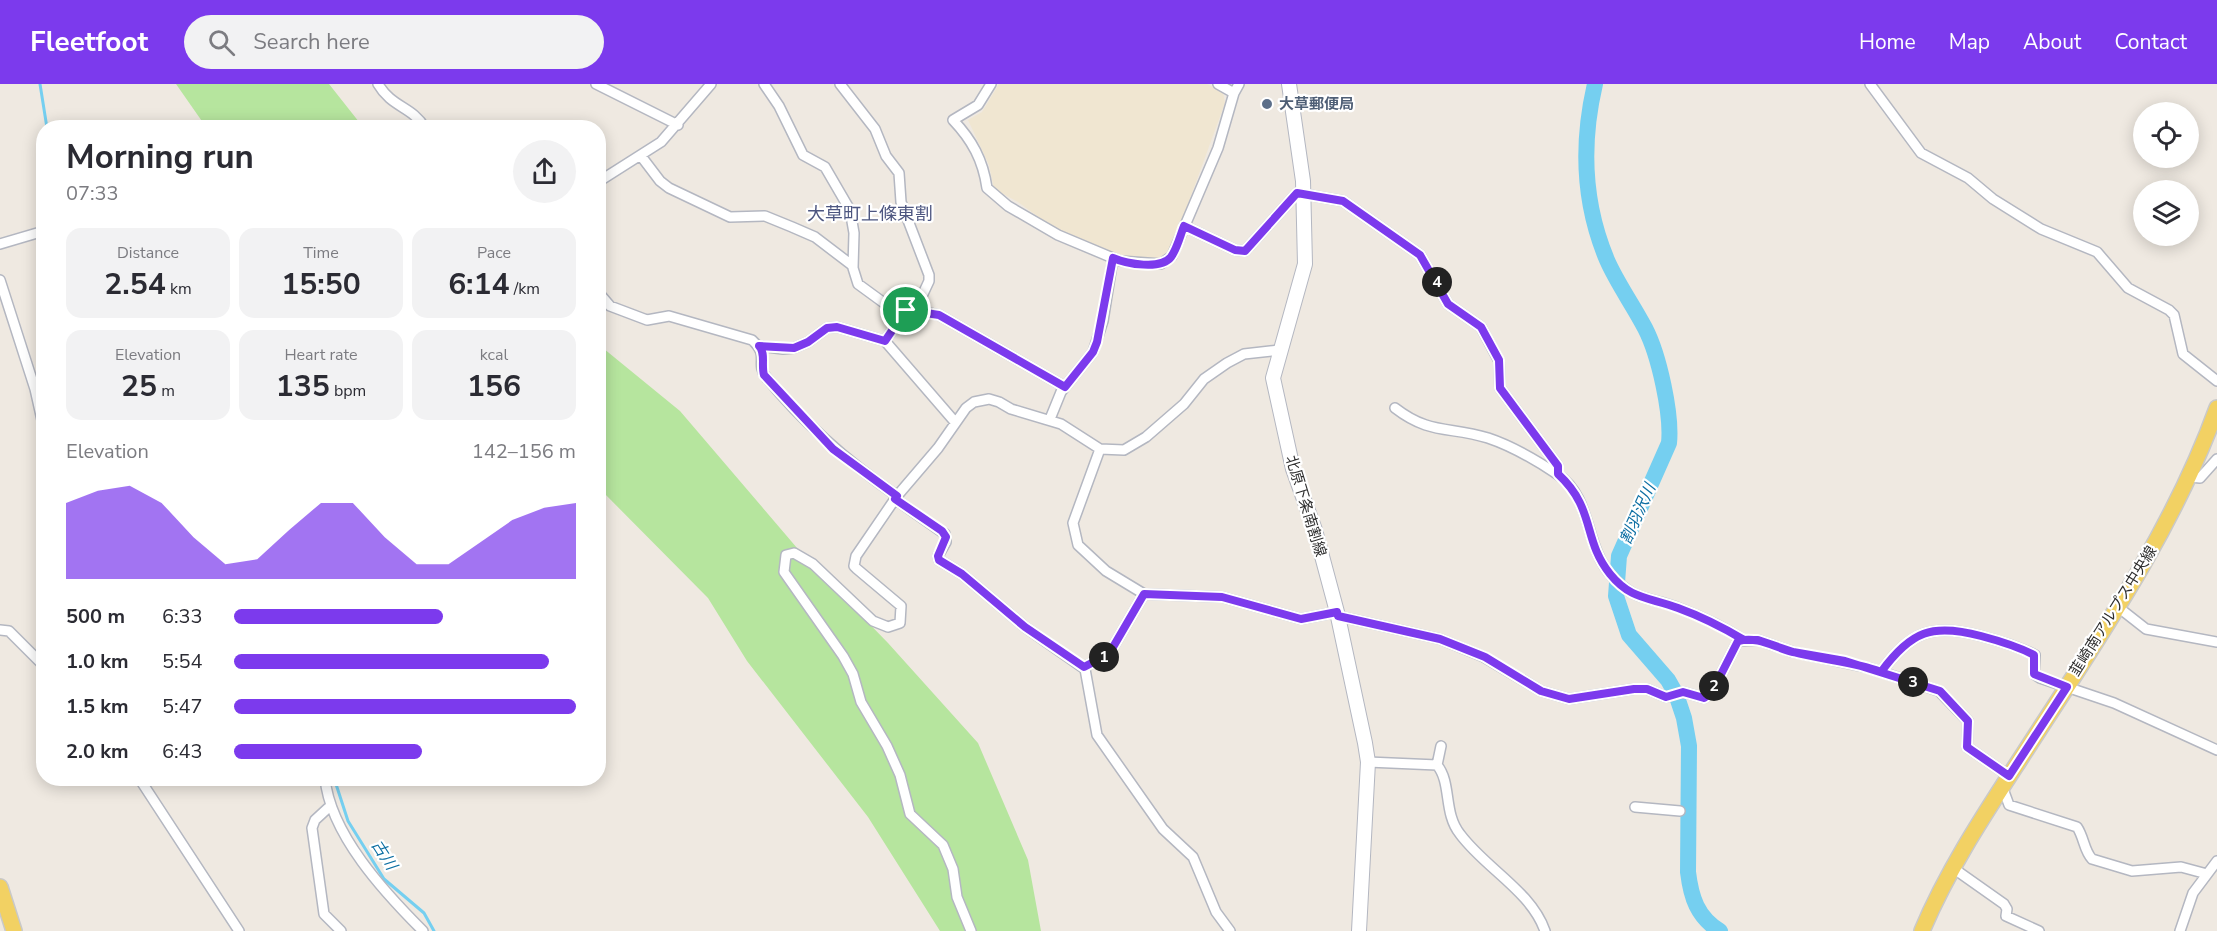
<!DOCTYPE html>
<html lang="en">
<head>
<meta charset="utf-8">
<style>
	:root { --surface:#fff; --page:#f2f2f3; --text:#2b2b33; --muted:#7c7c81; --accent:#7c3aed }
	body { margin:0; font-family:"Nunito Sans","Noto Sans JP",sans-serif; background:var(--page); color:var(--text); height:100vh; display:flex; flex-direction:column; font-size:22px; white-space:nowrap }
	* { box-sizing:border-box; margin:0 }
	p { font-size:20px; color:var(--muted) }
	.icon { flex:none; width:33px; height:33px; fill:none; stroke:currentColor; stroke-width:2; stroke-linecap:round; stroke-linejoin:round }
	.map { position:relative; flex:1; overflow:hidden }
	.details { position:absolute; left:36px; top:36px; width:570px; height:666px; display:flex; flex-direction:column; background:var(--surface); border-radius:24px; box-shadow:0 3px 15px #0003 }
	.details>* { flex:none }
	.tools { position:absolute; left:2133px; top:18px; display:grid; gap:12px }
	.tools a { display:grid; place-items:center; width:66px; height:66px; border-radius:50%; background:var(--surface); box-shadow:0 3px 15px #0003; font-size:30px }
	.pin { position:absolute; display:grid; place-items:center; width:51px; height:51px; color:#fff; margin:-26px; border:3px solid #fff; border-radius:50%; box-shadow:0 2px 6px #0007 }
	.km { position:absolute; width:30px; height:30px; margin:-15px; border-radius:50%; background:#222; color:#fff; font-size:16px; line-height:30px; text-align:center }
	.round { display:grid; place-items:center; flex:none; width:63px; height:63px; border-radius:32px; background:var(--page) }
	.headline { display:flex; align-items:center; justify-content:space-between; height:102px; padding:0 30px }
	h1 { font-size:33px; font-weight:700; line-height:45px }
	.stats { display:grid; grid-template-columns:repeat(3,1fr); gap:9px; height:102px; padding:6px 30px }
	.stats div { display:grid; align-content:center; border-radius:15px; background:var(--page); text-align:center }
	.stats b { font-size:30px; font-weight:700 }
	.stats small { font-size:16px; font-weight:400 }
	.stats p { font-size:16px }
	.chart { height:168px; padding:12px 30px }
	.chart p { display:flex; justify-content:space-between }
	.chart svg { width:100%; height:108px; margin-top:6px; fill:var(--accent); opacity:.7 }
	ul { padding:0 30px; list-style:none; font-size:20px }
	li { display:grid; grid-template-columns:96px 72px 1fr; align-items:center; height:45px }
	li i { height:15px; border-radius:8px; background:var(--accent) }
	header { display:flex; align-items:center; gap:36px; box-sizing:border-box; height:84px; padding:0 30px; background:var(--accent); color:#fff }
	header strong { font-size:28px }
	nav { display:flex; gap:33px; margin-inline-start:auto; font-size:21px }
	.search { width:420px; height:54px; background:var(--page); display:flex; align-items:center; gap:15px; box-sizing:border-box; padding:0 21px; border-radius:33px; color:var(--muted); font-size:22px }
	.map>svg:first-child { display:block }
	.education { fill:#f0e6d1 }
	.green { fill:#b6e59e }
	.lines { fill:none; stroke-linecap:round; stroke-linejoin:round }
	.stream { stroke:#75cff0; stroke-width:3 }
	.river { stroke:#75cff0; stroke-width:16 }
	.street-casing { stroke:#b4b7c1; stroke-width:12 }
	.secondary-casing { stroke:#b4b7c1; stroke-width:16 }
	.primary-casing { stroke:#c9c9c9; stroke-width:18 }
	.street { stroke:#fff; stroke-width:9 }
	.secondary { stroke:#fff; stroke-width:14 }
	.primary { stroke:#f2d163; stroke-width:15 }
	.route-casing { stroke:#fff; stroke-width:12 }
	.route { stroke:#7c3aed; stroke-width:8 }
	.service-dot { fill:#5c6f8a; stroke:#fff; stroke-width:2 }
	.labels { text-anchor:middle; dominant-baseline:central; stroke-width:4.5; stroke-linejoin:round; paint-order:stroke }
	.service-label { font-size:15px; font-weight:bold; fill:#4e5e75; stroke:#fff; text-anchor:start }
	.street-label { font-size:15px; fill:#2e2e2e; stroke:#fff }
	.water-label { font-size:16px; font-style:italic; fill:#0d6fa3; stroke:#fff }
	.quarter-label { font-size:18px; fill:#4d5680; stroke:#fff }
</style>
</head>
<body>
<header>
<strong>Fleetfoot</strong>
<div class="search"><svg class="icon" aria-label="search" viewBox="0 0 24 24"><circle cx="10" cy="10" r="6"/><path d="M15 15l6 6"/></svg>Search here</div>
<nav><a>Home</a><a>Map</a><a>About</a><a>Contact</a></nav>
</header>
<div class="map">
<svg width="2217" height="847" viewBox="0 0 2217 847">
	<rect width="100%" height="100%" fill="#efe9e1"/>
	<path class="education" d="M999,0H1207L1223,8L1225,19L1170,169L1156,175L1116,172L1106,169L1052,143L1018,118L994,105L989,81L968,36L982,28Z"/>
	<path class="green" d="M176,0H329L363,43H206Z
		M598,260L680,327L809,478L888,559L978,659L1028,776L1041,847H940L868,733L747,577L708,514L599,404Z"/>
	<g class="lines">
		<path class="stream" d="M40,0L47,44
			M334,694L348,737L384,795L424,829L434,847"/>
		<path class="river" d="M1595,0C1581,60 1583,119 1607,176C1617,199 1633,221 1645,244C1659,271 1672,330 1669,359L1619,472L1616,512L1629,551L1668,596L1676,610L1684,634L1689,662L1688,788C1691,813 1697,833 1720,847"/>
		<defs>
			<path id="street" d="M378,0C392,24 412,22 425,44
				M596,0L678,41
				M764,0L779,22L803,71L825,83L850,126L854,149L853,184L858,200L884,219L939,231L1065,303
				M840,0L875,45L886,72L899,89L901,118L929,191V197L915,227
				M991,0L978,21L953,36C972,56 983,76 987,104L1008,122L1058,151L1120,177L1161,180L1172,172L1218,64L1234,9L1239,0
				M1218,0L1234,9
				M1870,0L1921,69L1968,94L1993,115L2041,145L2097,168L2128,204L2169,226L2174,231L2183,270L2217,297
				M641,72L660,97L669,104L730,133L765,132L792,143L815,153L853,182
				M598,98L661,58L711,0
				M1184,142L1235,166L1245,167L1297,109L1343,117L1420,171L1448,220L1481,243L1499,277L1500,304L1558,382V390
				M0,160L44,147
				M0,196L35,305L44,345
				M598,208L610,222L647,236L669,232L752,256C770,272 755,279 766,293C804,340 848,378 897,412
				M885,257L906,226
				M758,262L783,265L794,264L808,258L827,244L837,243L885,257L955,338
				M1395,324C1430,351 1449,342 1488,354C1512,362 1536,376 1557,390C1593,414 1584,461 1611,491C1633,517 1650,513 1679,524C1700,532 1725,544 1744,556
				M1050,335L1061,308L1093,268L1103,237L1113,174
				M1100,365L1073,439L1078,461L1106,487L1144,510L1222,513L1301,535L1337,528
				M2190,393L2200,394L2217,375
				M895,415L945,450L946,458L938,472L939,476L962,490L1025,543L1085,585L1097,651L1163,745L1193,773L1216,828L1230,847
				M2118,523L2146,545L2217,558
				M1338,532L1440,555L1484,573L1541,607L1569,615L1634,605H1647L1666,613L1683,608L1704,614L1712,608L1738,557L1758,556L1793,568L1869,584L1939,607L1968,637L1967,663L2009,692
				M0,546L9,547L44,582
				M1084,583L1109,570L1144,510
				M1881,588C1911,547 1932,539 1981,552C2000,557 2017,562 2035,571L2034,590L2040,594L2114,619L2217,666
				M1368,678L1437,681C1452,699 1443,729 1460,750C1485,784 1531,807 1545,847
				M1437,681L1441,662
				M139,694L239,847
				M325,694C330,750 385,809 423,847
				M2002,702L2009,721L2077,743C2084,753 2084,767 2092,775L2132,787L2181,783L2207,790
				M1635,723L1680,727
				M328,724L315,736L312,744L324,830L341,847
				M1953,784L2004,820L2007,825L2006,832L2039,847
				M971,847L957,813L953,785L943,761L910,730L900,691L887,662L861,618L853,590L843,572L784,488L786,471L794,469L813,480L873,537L888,543L900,539L901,522L857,485L854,482L856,472L897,412L938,364L966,324L974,318L989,315L999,318L1011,325L1061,340L1100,365L1124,366L1146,353L1184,320L1204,295L1227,279L1244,270L1280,266
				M2180,847L2193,809L2217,777"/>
			<path id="secondary" d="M1289,0L1303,97L1305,180L1273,294L1293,385L1315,446L1337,528L1365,659L1368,678L1359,847"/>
			<path id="primary" d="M0,803L14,847
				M1922,847C1947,787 1984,731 2019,677C2092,563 2171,452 2217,324"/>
		</defs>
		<use href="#street" class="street-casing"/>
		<use href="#secondary" class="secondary-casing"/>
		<use href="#primary" class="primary-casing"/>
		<use href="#street" class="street"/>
		<use href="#secondary" class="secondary"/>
		<use href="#primary" class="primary"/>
	</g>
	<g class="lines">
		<defs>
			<path id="route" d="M906,226L885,257L837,243L827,244L808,258L794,264L759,262C766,269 761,281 764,291L833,365L897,412L895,415L942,447L946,453L938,472L939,476L962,490L1025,543L1084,583L1109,570L1144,510L1222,513L1301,535L1337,528L1338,532L1440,555L1485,573L1541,607L1569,615L1634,605H1647L1666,613L1683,608L1704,614L1712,608L1738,557C1759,552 1773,563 1793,568C1822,576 1852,577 1881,588C1911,547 1932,539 1981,552C2000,557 2017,562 2034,571V590L2067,603L2009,692L1967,663L1968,637L1940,607L1845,577L1793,568L1758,556H1744C1724,544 1700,532 1678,524C1649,513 1631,516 1610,490C1582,455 1596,425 1558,390V382L1500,304L1499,276L1481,243L1448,220L1420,171L1343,117L1297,109L1245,167L1235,166L1184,142C1180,152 1177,165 1171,173C1161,186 1127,180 1113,174L1097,258L1093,268L1065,303L939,231L906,226"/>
		</defs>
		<use href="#route" class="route-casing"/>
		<use href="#route" class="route"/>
	</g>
	<circle class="service-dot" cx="1267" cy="20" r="6"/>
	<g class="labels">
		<g class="service-label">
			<text x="1279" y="20">大草郵便局</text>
		</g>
		<g class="street-label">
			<text transform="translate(1306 422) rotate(73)">北原下条南割線</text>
			<text transform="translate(2113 527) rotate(-58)">韮崎南アルプス中央線</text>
		</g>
		<g class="water-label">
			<text transform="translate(1638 430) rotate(-66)">割羽沢川</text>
			<text transform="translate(384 771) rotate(57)">古川</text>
		</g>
		<g class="quarter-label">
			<text x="870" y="130">大草町上條東割</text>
		</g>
	</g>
</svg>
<div class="tools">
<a><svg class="icon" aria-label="locate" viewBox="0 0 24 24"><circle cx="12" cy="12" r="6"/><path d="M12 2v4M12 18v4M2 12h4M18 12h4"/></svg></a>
<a><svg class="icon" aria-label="layers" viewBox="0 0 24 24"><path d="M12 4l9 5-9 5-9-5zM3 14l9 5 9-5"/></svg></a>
</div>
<div class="pin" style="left:906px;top:226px;background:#1e9e55"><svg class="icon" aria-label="arrive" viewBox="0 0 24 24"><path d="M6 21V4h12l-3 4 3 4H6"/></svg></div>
<b class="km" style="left:1104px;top:573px">1</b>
<b class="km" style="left:1714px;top:602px">2</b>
<b class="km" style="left:1913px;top:598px">3</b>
<b class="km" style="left:1437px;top:198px">4</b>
<section class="details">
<div class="headline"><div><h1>Morning run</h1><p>07:33</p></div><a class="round"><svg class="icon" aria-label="share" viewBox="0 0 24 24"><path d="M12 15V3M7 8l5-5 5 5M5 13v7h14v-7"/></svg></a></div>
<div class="stats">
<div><p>Distance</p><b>2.54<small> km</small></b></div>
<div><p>Time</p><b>15:50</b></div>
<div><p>Pace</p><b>6:14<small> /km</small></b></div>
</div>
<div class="stats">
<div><p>Elevation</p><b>25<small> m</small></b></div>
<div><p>Heart rate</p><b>135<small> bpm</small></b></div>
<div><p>kcal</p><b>156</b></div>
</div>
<div class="chart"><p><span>Elevation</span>142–156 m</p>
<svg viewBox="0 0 160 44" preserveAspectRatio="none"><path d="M0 44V13L10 8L20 6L30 13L40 27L50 38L60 36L70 24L80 13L90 13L100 27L110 38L120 38L130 29L140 20L150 15L160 13V44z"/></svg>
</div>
<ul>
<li><b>500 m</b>6:33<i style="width:61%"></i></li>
<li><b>1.0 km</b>5:54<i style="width:92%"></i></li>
<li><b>1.5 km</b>5:47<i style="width:100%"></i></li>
<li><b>2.0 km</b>6:43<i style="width:55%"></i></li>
</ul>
</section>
</div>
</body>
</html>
